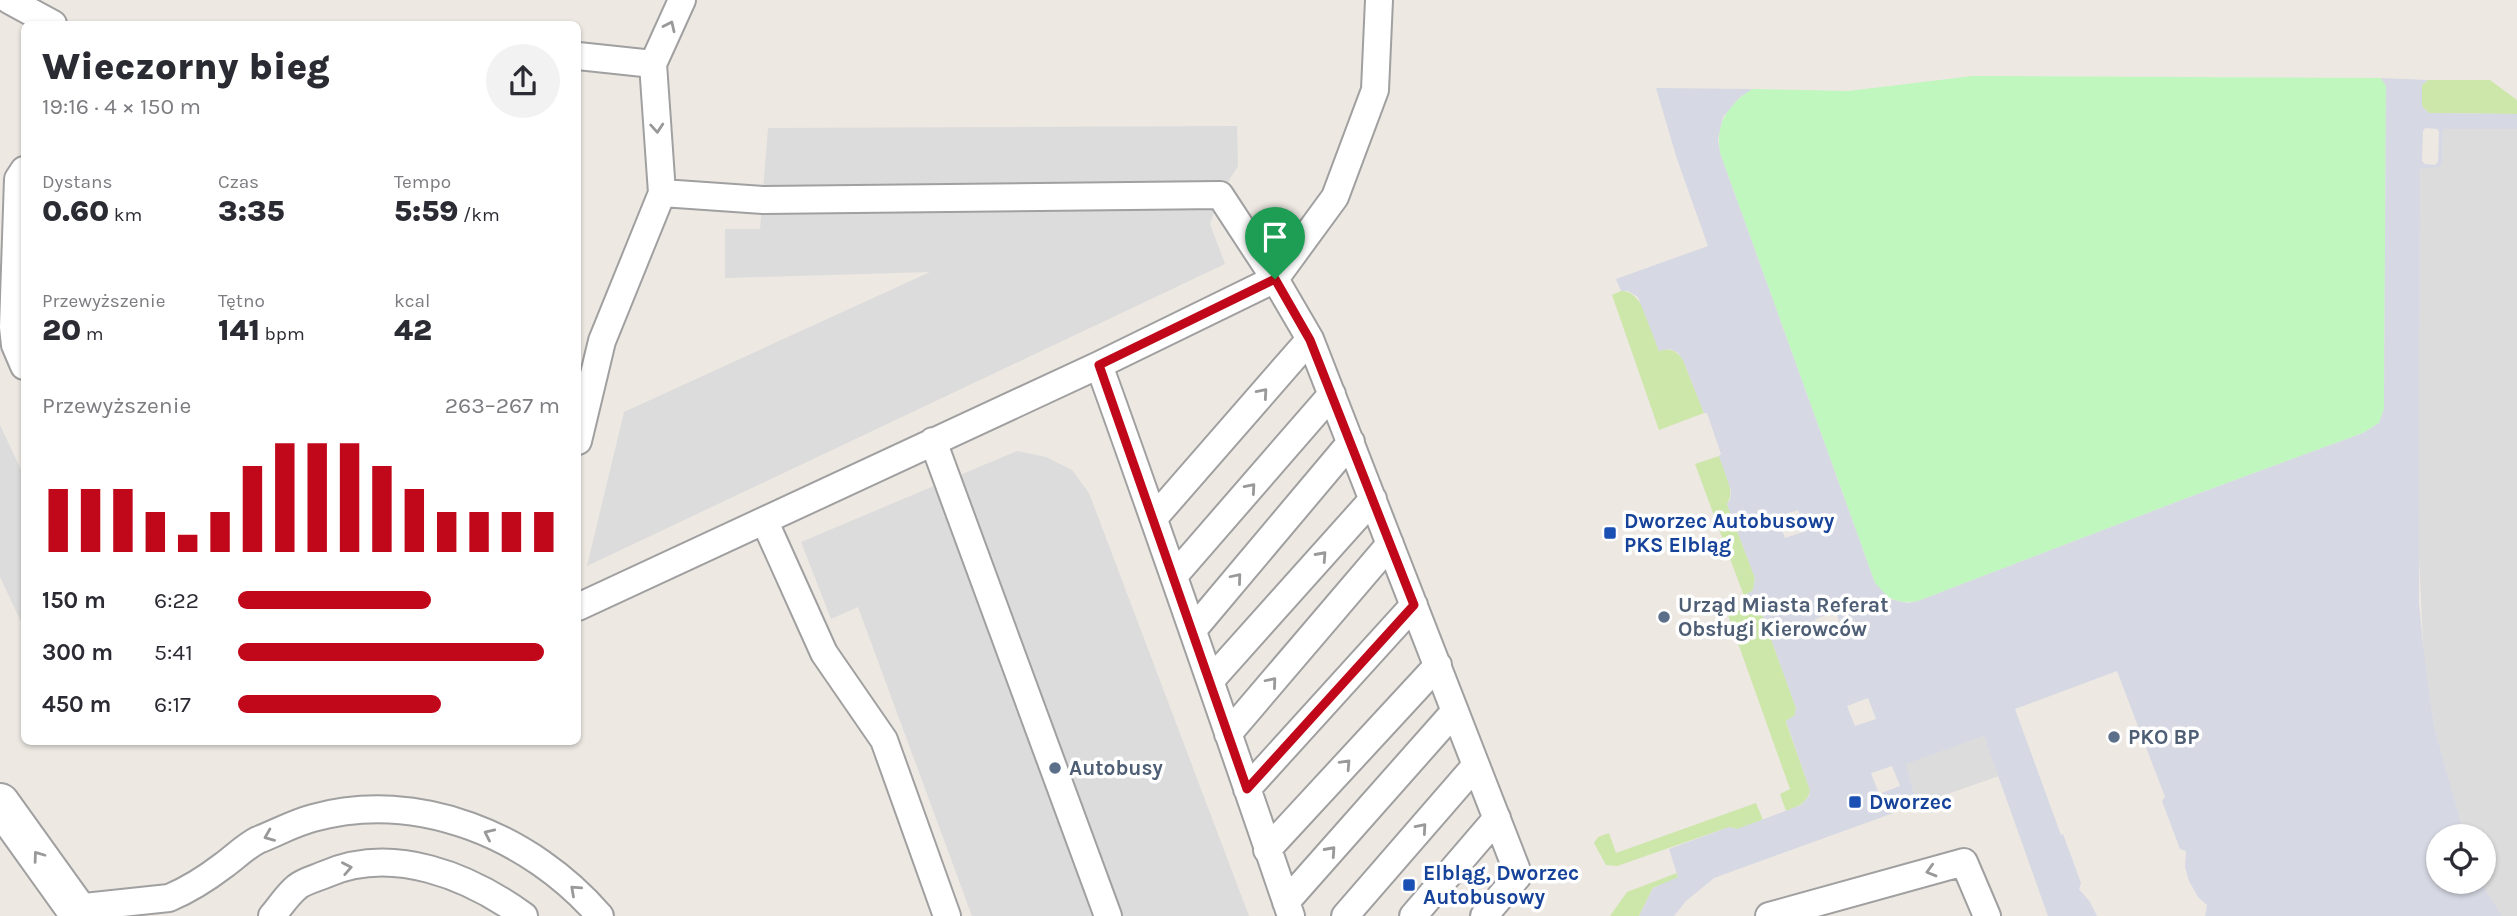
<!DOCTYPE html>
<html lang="pl">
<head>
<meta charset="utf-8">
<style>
	:root { --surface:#fff; --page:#f2f2f3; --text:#2b2b33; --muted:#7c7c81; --accent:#c0081a }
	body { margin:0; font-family:Karla,sans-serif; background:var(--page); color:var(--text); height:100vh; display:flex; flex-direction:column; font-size:26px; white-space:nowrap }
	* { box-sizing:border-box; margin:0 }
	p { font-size:23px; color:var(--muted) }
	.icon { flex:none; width:38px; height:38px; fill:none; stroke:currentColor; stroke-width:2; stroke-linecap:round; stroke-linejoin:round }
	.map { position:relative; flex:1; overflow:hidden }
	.side { position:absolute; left:21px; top:21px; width:560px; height:724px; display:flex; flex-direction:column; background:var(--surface); border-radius:10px; box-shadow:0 2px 5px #0004 }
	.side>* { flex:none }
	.buttons { position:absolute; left:2426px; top:824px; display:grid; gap:14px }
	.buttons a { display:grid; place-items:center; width:70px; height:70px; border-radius:50%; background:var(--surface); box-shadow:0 2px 5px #0004; font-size:35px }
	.pin { position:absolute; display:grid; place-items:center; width:60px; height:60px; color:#fff; margin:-72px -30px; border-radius:50% 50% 50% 0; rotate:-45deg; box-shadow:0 0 7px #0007 }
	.pin .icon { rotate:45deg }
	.round { display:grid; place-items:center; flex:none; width:74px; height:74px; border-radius:37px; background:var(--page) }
	.head { display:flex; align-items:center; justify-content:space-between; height:119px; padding:0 21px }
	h1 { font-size:38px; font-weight:800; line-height:52px }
	.stats { display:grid; grid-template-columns:repeat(3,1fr); gap:10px; height:119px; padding:7px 21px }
	.stats div { display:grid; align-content:center }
	.stats b { font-size:30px; font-weight:800 }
	.stats small { font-size:19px; font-weight:400 }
	.stats p { font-size:19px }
	.chart { height:196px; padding:14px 21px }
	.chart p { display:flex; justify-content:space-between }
	.chart svg { width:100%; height:126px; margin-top:7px; stroke:var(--accent); stroke-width:6 }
	ul { padding:0 21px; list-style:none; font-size:23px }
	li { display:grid; grid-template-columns:112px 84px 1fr; align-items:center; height:52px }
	li i { height:18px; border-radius:9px; background:var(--accent) }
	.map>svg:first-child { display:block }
	.grass { fill:#cde6a9 }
	.park { fill:#c0f7bf }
	.parking { fill:#dcdcdc }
	.plaza { fill:#d6d8e3; fill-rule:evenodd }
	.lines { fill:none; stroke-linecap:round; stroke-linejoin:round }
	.service-casing { stroke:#a0a0a0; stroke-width:30 }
	.tertiary-casing { stroke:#a0a0a0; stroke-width:42 }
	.service { stroke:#fff; stroke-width:26 }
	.tertiary { stroke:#fff; stroke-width:38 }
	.oneway { stroke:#999 }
	.route-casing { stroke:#fff; stroke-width:14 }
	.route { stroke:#c0081a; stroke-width:9 }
	.transit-dot { fill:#1a4fb4; stroke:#fff; stroke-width:2.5 }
	.service-dot { fill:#5c6f8a; stroke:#fff; stroke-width:2.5 }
	.labels { text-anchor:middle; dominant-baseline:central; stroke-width:7; stroke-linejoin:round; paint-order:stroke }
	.transit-label { font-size:21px; font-weight:bold; fill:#164399; stroke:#fff; text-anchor:start }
	.service-label { font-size:21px; font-weight:bold; fill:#4e5e75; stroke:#fff; text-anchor:start }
</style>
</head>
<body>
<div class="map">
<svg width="2517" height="916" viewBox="0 0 2517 916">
	<rect width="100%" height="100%" fill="#ede8e2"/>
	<path class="grass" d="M2428,80H2490L2517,100V114L2429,113L2422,106V85Z
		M1621,291C1644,290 1652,333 1659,351C1670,347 1677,351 1683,360L1704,413L1659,430L1612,295Z
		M1719,456C1724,471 1736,490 1727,504L1755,578L1753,590L1744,596L1695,464Z
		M1752,606L1756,607L1762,614L1796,708L1795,715L1786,722L1810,790C1808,803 1797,807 1786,811L1780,794L1790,789L1728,615Z
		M1756,803L1763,820L1737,829L1729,827L1617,866L1606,865L1594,843L1598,837L1609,833L1616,853Z
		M1677,873L1678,878L1653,888L1639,916H1610L1627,892Z"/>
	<path class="park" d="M1973,76L2381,78L2386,86L2384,409L2379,423L2363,433L2200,493L1918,601C1898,604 1887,600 1875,583L1720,153C1715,124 1728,104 1752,89L1848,91Z"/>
	<path class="parking" d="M1237,126L1238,166L1220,195L1210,224L1225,264L587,566L624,412L930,272L725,278V229H760L768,128Z
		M2443,129H2517V916H2502L2481,882H2483V836H2465L2434,726L2423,644L2419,555L2420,168L2440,167L2442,165Z
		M0,425L24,476V628L0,577Z
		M1017,451L1046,457L1072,470L1089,493L1249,916H972L858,607L831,619L801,542Z
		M1984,736L1999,776L1899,811L1913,801L1914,794L1905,764Z"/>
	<path class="plaza" d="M2381,78L2428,80L2422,85V106L2429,113L2517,114V129H2443L2442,165L2440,167L2420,169L2419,603L2423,644L2434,726L2465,836H2438V882H2481L2502,916H2205L2207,905L2198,897L2189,881L2185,867L2186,851L2180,849L2162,801L2165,797L2117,671L2015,709L2061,835L2063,834L2081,883L2079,889L2090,902L2097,916H2048L1984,736L1906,764L1914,794L1913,801L1899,811L1714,878L1686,901L1674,916H1639L1653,888L1678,877L1669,849L1729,827L1737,829L1801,805L1809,796L1810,790L1786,721L1795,715L1796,708L1762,614L1756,607H1748L1744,596L1753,590L1755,578L1727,504L1730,500L1731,490L1719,456L1721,454L1707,413H1704L1683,360L1678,353L1670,349L1659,351L1638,297L1628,291H1621L1616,279L1708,246L1677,159L1656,88L1752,89L1739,98L1723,117L1718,139L1720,153L1875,583L1890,599L1907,603L1918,601L2200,493L2363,433L2379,423L2384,409L2386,86ZM2425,128L2437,129L2439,131L2438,162L2435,165L2425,164L2422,161L2423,131ZM1798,510L1806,531L1785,538L1777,517ZM1836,612L1843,632L1822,640L1815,619ZM1868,698L1876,719L1855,726L1847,706ZM1892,766L1900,786L1879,794L1871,773Z"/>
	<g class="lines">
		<defs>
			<path id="service" d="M9,0L53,24
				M578,56L653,64L682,0
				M24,170L18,179L13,327L15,345L24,366
				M662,193L763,200L1220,195L1275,279L1310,339L1516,868L1518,876L1484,916
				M1099,365C1165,548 1228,732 1291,916
				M578,441L602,341L662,193L653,64
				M933,441L1108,916
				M1154,518L1310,339
				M765,522L824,653L884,740L947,916
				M1174,576L1332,394
				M578,607L1099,365L1275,279L1335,197L1375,90L1379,0
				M1193,630L1351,442
				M1211,680L1373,499
				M1228,734L1390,544
				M1247,789L1414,605
				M1267,850L1438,665
				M1286,902L1455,711
				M75,908L169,898C188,890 207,878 224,865C235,857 246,846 258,840C276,833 294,823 313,818C418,789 531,836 600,916
				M272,916C280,907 287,895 297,887C304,881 317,878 326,874C393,845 469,876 524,916
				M1345,916L1476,765
				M1413,916L1497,818
				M1769,916L1964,862L1987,916"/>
			<path id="tertiary" d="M0,803L81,916"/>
		</defs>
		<use href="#service" class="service-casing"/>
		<use href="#tertiary" class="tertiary-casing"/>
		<use href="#service" class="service"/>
		<use href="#tertiary" class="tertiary"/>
	</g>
	<defs><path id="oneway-chevron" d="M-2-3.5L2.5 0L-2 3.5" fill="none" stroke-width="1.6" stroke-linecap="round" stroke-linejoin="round" transform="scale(1.75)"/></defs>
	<g class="oneway">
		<use href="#oneway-chevron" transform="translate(670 26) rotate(-65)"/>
		<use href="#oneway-chevron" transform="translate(657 128) rotate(86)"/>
		<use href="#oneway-chevron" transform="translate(1263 393) rotate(-49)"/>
		<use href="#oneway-chevron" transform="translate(1251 488) rotate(-49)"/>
		<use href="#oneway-chevron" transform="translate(1322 556) rotate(-48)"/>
		<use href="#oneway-chevron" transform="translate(1237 578) rotate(-50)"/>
		<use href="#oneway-chevron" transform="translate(1272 682) rotate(-50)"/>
		<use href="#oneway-chevron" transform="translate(1346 764) rotate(-47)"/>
		<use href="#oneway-chevron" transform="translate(1422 828) rotate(-49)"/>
		<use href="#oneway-chevron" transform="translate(489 834) rotate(-155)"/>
		<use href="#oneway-chevron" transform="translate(269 836) rotate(158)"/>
		<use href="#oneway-chevron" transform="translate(1331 851) rotate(-48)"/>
		<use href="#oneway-chevron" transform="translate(38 856) rotate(-126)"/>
		<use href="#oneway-chevron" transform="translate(347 868) rotate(-11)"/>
		<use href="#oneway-chevron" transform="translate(1931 871) rotate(164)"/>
		<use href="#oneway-chevron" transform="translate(575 890) rotate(-138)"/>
	</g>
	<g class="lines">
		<defs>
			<path id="route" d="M1275,279L1310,340L1414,605L1247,789L1099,365Z"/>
		</defs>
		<use href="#route" class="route-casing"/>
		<use href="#route" class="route"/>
	</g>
	<g class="transit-dot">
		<rect x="1603" y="526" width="14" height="14" rx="3.5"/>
		<rect x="1848" y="795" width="14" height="14" rx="3.5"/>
		<rect x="1402" y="878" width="14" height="14" rx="3.5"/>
	</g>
	<g class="service-dot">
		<circle cx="1664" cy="617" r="7"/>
		<circle cx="2114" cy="737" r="7"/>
		<circle cx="1055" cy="768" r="7"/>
	</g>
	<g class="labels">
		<g class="transit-label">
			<text x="1624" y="521">Dworzec Autobusowy<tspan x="1624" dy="24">PKS Elbląg</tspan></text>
			<text x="1869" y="802">Dworzec</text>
			<text x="1423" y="873">Elbląg, Dworzec<tspan x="1423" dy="24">Autobusowy</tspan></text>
		</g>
		<g class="service-label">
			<text x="1678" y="605">Urząd Miasta Referat<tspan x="1678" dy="24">Obsługi Kierowców</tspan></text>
			<text x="2128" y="737">PKO BP</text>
			<text x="1069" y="768">Autobusy</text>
		</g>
	</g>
</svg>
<div class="buttons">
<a><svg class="icon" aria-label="locate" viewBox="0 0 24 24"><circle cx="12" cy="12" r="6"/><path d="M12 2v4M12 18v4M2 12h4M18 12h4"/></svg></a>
</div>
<div class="pin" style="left:1275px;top:279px;background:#1e9e55"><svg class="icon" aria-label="arrive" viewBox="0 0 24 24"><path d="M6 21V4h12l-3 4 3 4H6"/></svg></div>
<section class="side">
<div class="head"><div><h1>Wieczorny bieg</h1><p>19:16 · 4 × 150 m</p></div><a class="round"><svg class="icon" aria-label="share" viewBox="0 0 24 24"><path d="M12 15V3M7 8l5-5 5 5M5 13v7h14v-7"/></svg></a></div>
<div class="stats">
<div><p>Dystans</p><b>0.60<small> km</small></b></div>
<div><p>Czas</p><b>3:35</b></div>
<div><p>Tempo</p><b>5:59<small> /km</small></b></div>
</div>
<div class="stats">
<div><p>Przewyższenie</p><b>20<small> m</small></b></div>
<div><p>Tętno</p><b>141<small> bpm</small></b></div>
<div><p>kcal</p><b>42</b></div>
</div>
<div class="chart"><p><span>Przewyższenie</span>263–267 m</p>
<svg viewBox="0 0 160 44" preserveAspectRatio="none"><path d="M5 44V22M15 44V22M25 44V22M35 44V30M45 44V38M55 44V30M65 44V14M75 44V6M85 44V6M95 44V6M105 44V14M115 44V22M125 44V30M135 44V30M145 44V30M155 44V30"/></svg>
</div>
<ul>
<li><b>150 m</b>6:22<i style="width:60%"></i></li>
<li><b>300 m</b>5:41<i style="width:95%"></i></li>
<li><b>450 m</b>6:17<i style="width:63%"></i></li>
</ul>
</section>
</div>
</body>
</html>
